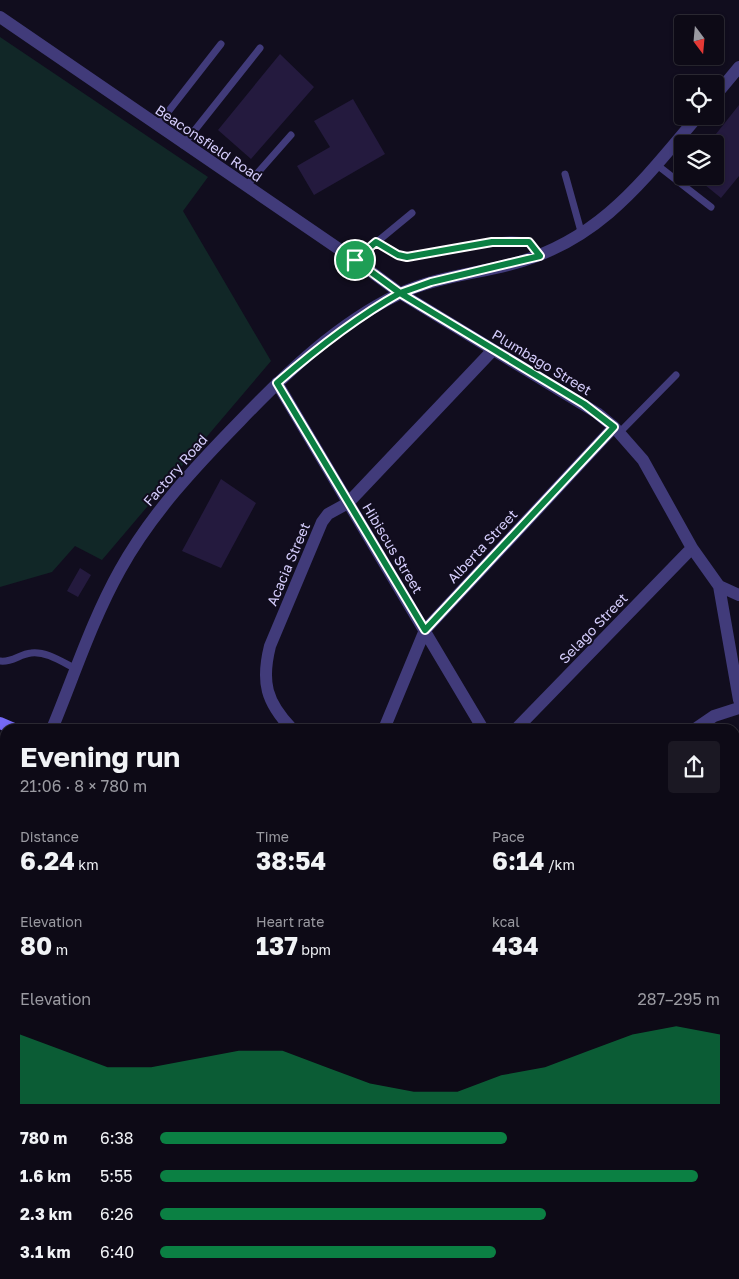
<!DOCTYPE html>
<html lang="en">
<head>
<meta charset="utf-8">
<style>
	:root { --surface:#0d0a16; --page:#1b1823; --text:#f1f3f6; --muted:#9a9aa1; --line:#2d2b35; --accent:#0b8043 }
	body { margin:0; font-family:"Golos Text",sans-serif; background:var(--page); color:var(--text); height:100vh; display:flex; flex-direction:column; font-size:19px; white-space:nowrap }
	* { box-sizing:border-box; margin:0 }
	p { font-size:16px; color:var(--muted) }
	.icon { flex:none; width:28px; height:28px; fill:none; stroke:currentColor; stroke-width:2; stroke-linecap:round; stroke-linejoin:round }
	.map { position:relative; flex:1; overflow:hidden }
	.sheet { position:absolute; left:0px; top:724px; width:740px; height:556px; display:flex; flex-direction:column; background:var(--surface); border-radius:15px 15px 0 0; box-shadow:0 1px 4px #0004,0 0 0 1px var(--line) }
	.sheet>* { flex:none }
	.needle { width:32px; rotate:164deg }
	.controls { position:absolute; left:674px; top:15px; display:grid; gap:10px }
	.controls a { display:grid; place-items:center; width:50px; height:50px; border-radius:5px; background:var(--surface); box-shadow:0 1px 4px #0004,0 0 0 1px var(--line); font-size:25px }
	.pin { position:absolute; display:grid; place-items:center; width:42px; height:42px; color:#fff; margin:-21px; border:2px solid #fff; border-radius:50%; box-shadow:0 1px 5px #0007 }
	.round { display:grid; place-items:center; flex:none; width:52px; height:52px; border-radius:5px; background:var(--page) }
	.overview { display:flex; align-items:center; justify-content:space-between; height:85px; padding:0 20px }
	h1 { font-size:28px; font-weight:700; line-height:38px }
	.metrics { display:grid; grid-template-columns:repeat(3,1fr); gap:8px; height:85px; padding:5px 20px }
	.metrics div { display:grid; align-content:center }
	.metrics b { font-size:25px; font-weight:700 }
	.metrics small { font-size:14px; font-weight:400 }
	.metrics p { font-size:14px }
	.chart { height:140px; padding:10px 20px }
	.chart p { display:flex; justify-content:space-between }
	.chart svg { width:100%; height:90px; margin-top:5px; fill:var(--accent); opacity:.7 }
	ul { padding:0 20px; list-style:none; font-size:16px }
	li { display:grid; grid-template-columns:80px 60px 1fr; align-items:center; height:38px }
	li i { height:12px; border-radius:6px; background:var(--accent) }
	.map>svg:first-child { display:block }
	.green { fill:#112727 }
	.building { fill:#241a3e }
	.lines { fill:none; stroke-linecap:round; stroke-linejoin:round }
	.lane { stroke:#413b7a; stroke-width:7 }
	.street { stroke:#413b7a; stroke-width:12 }
	.secondary { stroke:#7569f6; stroke-width:12 }
	.route-casing { stroke:#fff; stroke-width:10 }
	.route { stroke:#0b8043; stroke-width:6 }
	.labels { text-anchor:middle; dominant-baseline:central; stroke-width:4; stroke-linejoin:round; paint-order:stroke }
	.street-label { font-size:14px; fill:#d5cdfc; stroke:#110d1e }
</style>
</head>
<body>
<div class="map">
<svg width="739" height="1279" viewBox="0 0 739 1279">
	<rect width="100%" height="100%" fill="#110d1e"/>
	<path class="green" d="M0,37L208,177L183,211L271,361L102,560L75,546L52,572L0,587Z"/>
	<path class="building" d="M280,54L314,87L251,159L218,130Z
		M353,99L385,154L314,195L297,166L330,147L314,121Z
		M739,105V176L721,198L694,176H715V144H708Z
		M221,479L256,503L221,568L182,551Z
		M80,568L91,575L78,597L67,591Z"/>
	<g class="lines">
		<path class="lane" d="M157,126L221,44
			M183,145L260,48
			M657,165L711,207
			M565,174L582,235
			M246,186L291,135
			M376,242L398,255L407,257C435,255 504,233 527,242C533,244 536,250 540,256
			M355,260L412,213
			M619,433L676,375
			M0,661C11,663 20,654 31,653C46,651 62,662 76,669
			M735,859H739
			M735,917L739,916
			M0,967L5,955
			M0,1069L5,1064"/>
		<path class="street" d="M0,17L355,260L400,293L597,413L614,427L643,460L692,548L719,586L739,595
			M715,96L739,67
			M277,383L483,729
			M719,586L739,700
			M52,729C74,676 92,620 120,570C151,514 195,467 240,421C286,373 338,323 399,294C435,277 474,274 512,264C599,241 642,182 698,116
			M292,729C266,702 261,682 270,646L322,522L328,514L348,503L492,351
			M384,729L425,630L614,427
			M516,729L692,548
			M695,729L714,716L739,708
			M0,851L5,839
			M0,933L5,935
			M437,1275L442,1279
			M577,1275L581,1279
			M711,1275L716,1279
			M564,1279V1275"/>
		<path class="secondary" d="M0,723L14,729
			M0,748L5,750
			M0,832L5,835
			M0,870H5
			M735,932L739,931
			M735,971L739,968
			M735,983L739,980
			M735,1061L739,1065
			M292,1275L296,1279"/>
	</g>
	<g class="lines">
		<defs>
			<path id="route" d="M355,260L400,293C355,318 316,349 277,383L425,630L614,427L584,404L400,293L431,282L540,256L529,242H492L407,257L398,255L376,242L355,260"/>
		</defs>
		<use href="#route" class="route-casing"/>
		<use href="#route" class="route"/>
	</g>
	<g class="labels">
		<g class="street-label">
			<text transform="translate(209 143) rotate(34)">Beaconsfield Road</text>
			<text transform="translate(542 362) rotate(31)">Plumbago Street</text>
			<text transform="translate(175 470) rotate(-49)">Factory Road</text>
			<text transform="translate(482 546) rotate(-47)">Alberta Street</text>
			<text transform="translate(393 548) rotate(59)">Hibiscus Street</text>
			<text transform="translate(288 564) rotate(-67)">Acacia Street</text>
			<text transform="translate(593 628) rotate(-46)">Selago Street</text>
		</g>
	</g>
</svg>
<div class="controls">
<a><svg class="needle" viewBox="-14 -14 28 28"><path d="M0-13l5 13h-10z" fill="#e53935"/><path d="M0 13l5-13h-10z" fill="#9a9aa1"/></svg></a>
<a><svg class="icon" aria-label="locate" viewBox="0 0 24 24"><circle cx="12" cy="12" r="6"/><path d="M12 2v4M12 18v4M2 12h4M18 12h4"/></svg></a>
<a><svg class="icon" aria-label="layers" viewBox="0 0 24 24"><path d="M12 4l9 5-9 5-9-5zM3 14l9 5 9-5"/></svg></a>
</div>
<div class="pin" style="left:355px;top:260px;background:#1e9e55"><svg class="icon" aria-label="arrive" viewBox="0 0 24 24"><path d="M6 21V4h12l-3 4 3 4H6"/></svg></div>
<section class="sheet">
<div class="overview"><div><h1>Evening run</h1><p>21:06 · 8 × 780 m</p></div><a class="round"><svg class="icon" aria-label="share" viewBox="0 0 24 24"><path d="M12 15V3M7 8l5-5 5 5M5 13v7h14v-7"/></svg></a></div>
<div class="metrics">
<div><p>Distance</p><b>6.24<small> km</small></b></div>
<div><p>Time</p><b>38:54</b></div>
<div><p>Pace</p><b>6:14<small> /km</small></b></div>
</div>
<div class="metrics">
<div><p>Elevation</p><b>80<small> m</small></b></div>
<div><p>Heart rate</p><b>137<small> bpm</small></b></div>
<div><p>kcal</p><b>434</b></div>
</div>
<div class="chart"><p><span>Elevation</span>287–295 m</p>
<svg viewBox="0 0 160 44" preserveAspectRatio="none"><path d="M0 44V10L10 18L20 26L30 26L40 22L50 18L60 18L70 26L80 34L90 38L100 38L110 30L120 26L130 18L140 10L150 6L160 10V44z"/></svg>
</div>
<ul>
<li><b>780 m</b>6:38<i style="width:62%"></i></li>
<li><b>1.6 km</b>5:55<i style="width:96%"></i></li>
<li><b>2.3 km</b>6:26<i style="width:69%"></i></li>
<li><b>3.1 km</b>6:40<i style="width:60%"></i></li>
</ul>
</section>
</div>
</body>
</html>
